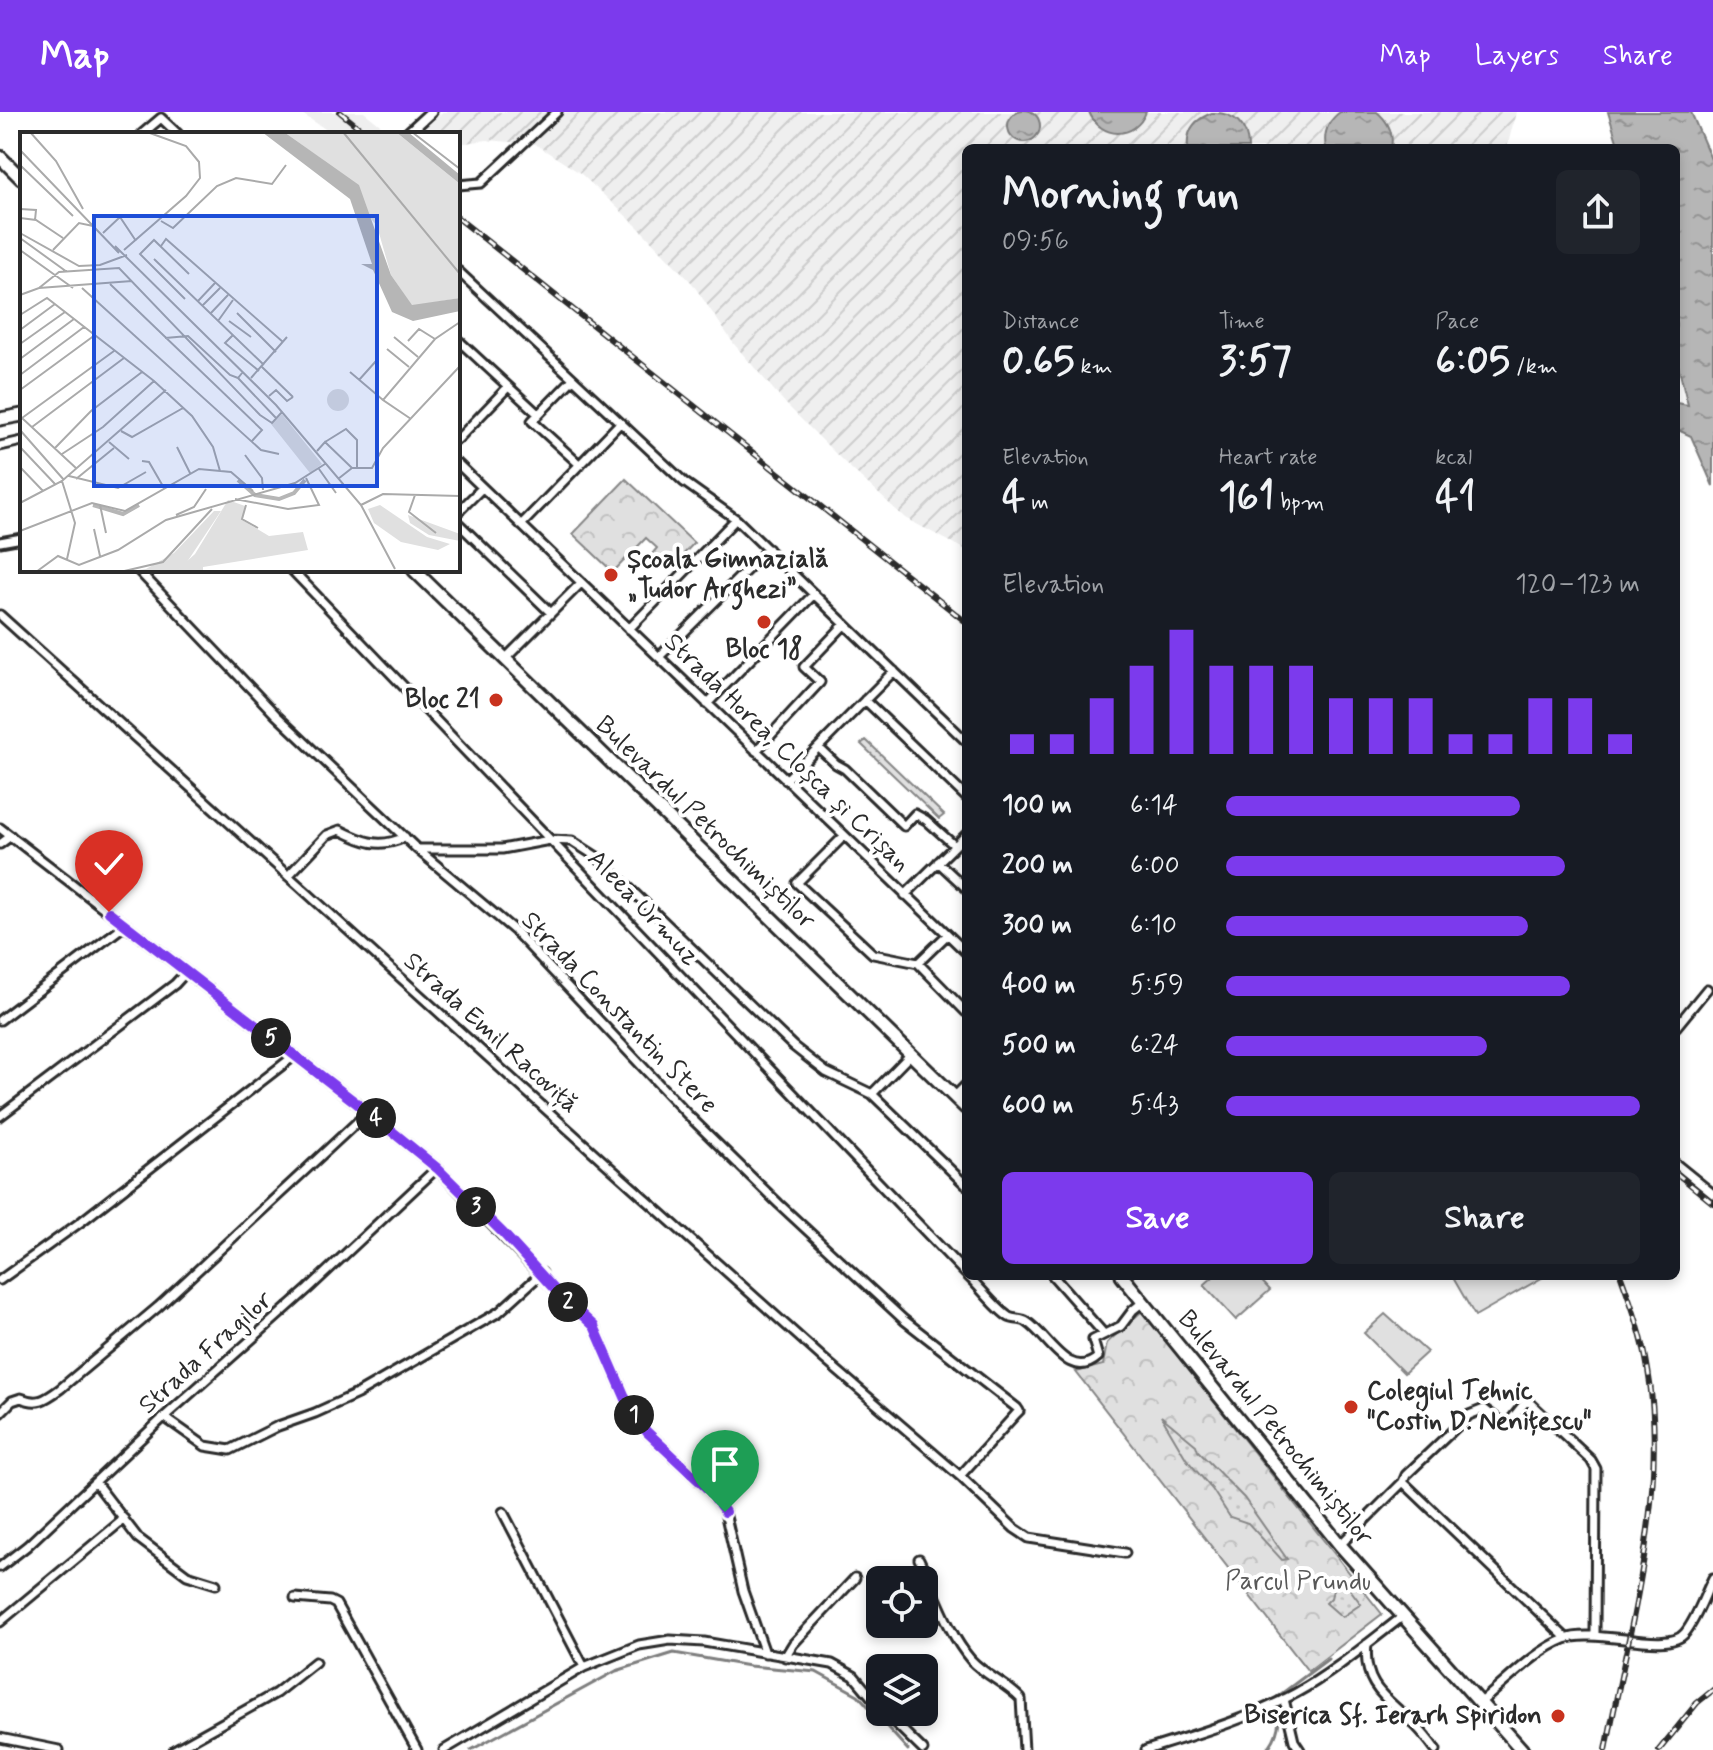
<!DOCTYPE html>
<html lang="en">
<head>
<meta charset="utf-8">
<style>
	:root { --surface:#171b24; --page:#20242c; --text:#f1f3f6; --muted:#9ea1a6; --accent:#7c3aed }
	body { margin:0; font-family:Mynerve,sans-serif; background:var(--page); color:var(--text); height:100vh; display:flex; flex-direction:column; font-size:30px; white-space:nowrap }
	* { box-sizing:border-box; margin:0 }
	p { font-size:26px; color:var(--muted) }
	.icon { flex:none; width:44px; height:44px; fill:none; stroke:currentColor; stroke-width:2; stroke-linecap:round; stroke-linejoin:round }
	.map { position:relative; flex:1; overflow:hidden }
	.drawer { position:absolute; left:962px; top:32px; width:718px; height:1136px; display:flex; flex-direction:column; background:var(--surface); border-radius:12px; box-shadow:0 4px 12px #0003 }
	.drawer>* { flex:none }
	.controls { position:absolute; left:866px; top:1454px; display:grid; gap:16px }
	.controls a { display:grid; place-items:center; width:72px; height:72px; border-radius:12px; background:var(--surface); box-shadow:0 4px 12px #0003; font-size:40px }
	.pin { position:absolute; display:grid; place-items:center; width:68px; height:68px; color:#fff; margin:-82px -34px; border-radius:50% 50% 50% 0; rotate:-45deg; box-shadow:0 0 8px #0007 }
	.pin .icon { rotate:45deg }
	.km { position:absolute; width:40px; height:40px; margin:-20px; border-radius:50%; background:#222; color:#fff; font-size:22px; line-height:40px; text-align:center }
	.round { display:grid; place-items:center; flex:none; width:84px; height:84px; border-radius:12px; background:var(--page) }
	.overview { display:flex; align-items:center; justify-content:space-between; height:136px; padding:0 40px }
	h1 { font-size:44px; font-weight:700; line-height:60px }
	.metrics { display:grid; grid-template-columns:repeat(3,1fr); gap:12px; height:136px; padding:8px 40px }
	.metrics div { display:grid; align-content:center }
	.metrics b { font-size:40px; font-weight:700 }
	.metrics small { font-size:22px; font-weight:400 }
	.metrics p { font-size:22px }
	.chart { height:224px; padding:16px 40px }
	.chart p { display:flex; justify-content:space-between }
	.chart svg { width:100%; height:144px; margin-top:8px; stroke:var(--accent); stroke-width:6 }
	.cta { display:flex; gap:16px; margin-top:auto; padding:16px 40px }
	.cta a { flex:1; height:92px; border-radius:12px; background:var(--accent); color:#fff; font-size:32px; font-weight:700; line-height:92px; text-align:center }
	.cta a+a { background:var(--page); color:var(--text) }
	ul { padding:0 40px; list-style:none; font-size:26px }
	li { display:grid; grid-template-columns:128px 96px 1fr; align-items:center; height:60px }
	li i { height:20px; border-radius:10px; background:var(--accent) }
	header { display:flex; align-items:center; gap:48px; box-sizing:border-box; height:112px; padding:0 40px; background:var(--accent); color:#fff }
	header strong { font-size:38px }
	nav { display:flex; gap:44px; margin-inline-start:auto; font-size:28px }
	.map>svg:first-child { display:block }
	.built { fill:#efefef }
	.industrial { fill:url(#industrial-furrows) }
	.grass { fill:#e0e0e0; stroke:#868686; stroke-width:2 }
	.forest { fill:url(#forest-crowns); stroke:#868686; stroke-width:2 }
	.garden { fill:url(#garden-dots); stroke:#868686; stroke-width:2 }
	.water { fill:url(#water-ripples); stroke:#7e7e7e; stroke-width:2 }
	.lines { fill:none; stroke-linecap:round; stroke-linejoin:round }
	.stream { stroke:#7e7e7e; stroke-width:3 }
	.minor-casing { stroke:#2b2b2b; stroke-width:13 }
	.tertiary-casing { stroke:#2b2b2b; stroke-width:15 }
	.primary-casing { stroke:#2b2b2b; stroke-width:17 }
	.minor { stroke:#fff; stroke-width:7 }
	.tertiary { stroke:#fff; stroke-width:9 }
	.primary { stroke:#fff; stroke-width:11 }
	.rail-casing { stroke:#2b2b2b; stroke-width:6 }
	.rail { stroke:#fff; stroke-width:3; stroke-dasharray:9; stroke-linecap:butt }
	.route-casing { stroke:#fff; stroke-width:16 }
	.route { stroke:#7c3aed; stroke-width:10 }
	.poi-dot { fill:#c8321e; stroke:#fff; stroke-width:3 }
	.labels { text-anchor:middle; dominant-baseline:central; stroke-width:8; stroke-linejoin:round; paint-order:stroke }
	.poi-label { font-size:26px; font-weight:bold; fill:#2b2b2b; stroke:#fff; text-anchor:start }
	.street-label { font-size:26px; fill:#2b2b2b; stroke:#fff }
	.park-label { font-size:26px; fill:#585858; stroke:#fff }
	.inset-river { fill:none; stroke:#b6b6b6; stroke-width:4 }
	.inset-road { fill:none; stroke:#aaa; stroke-width:2 }
	.view { fill:#1d4ed8; fill-opacity:0.15; stroke:#1d4ed8; stroke-width:4 }
	.inset-edge { fill:none; stroke:#2b2b2b; stroke-width:4 }
</style>
</head>
<body>
<header>
<strong>Map</strong>
<nav><a>Map</a><a>Layers</a><a>Share</a></nav>
</header>
<div class="map">
<svg width="1713" height="1638" viewBox="0 0 1713 1638">
	<defs>
		<pattern id="industrial-furrows" width="10" height="10" patternUnits="userSpaceOnUse" patternTransform="scale(2)"><rect width="10" height="10" fill="#efefef"/><path d="M-1 1l2-2M0 10L10 0M9 11l2-2" fill="none" stroke="#cdcdcd"/></pattern>
		<pattern id="forest-crowns" width="20" height="18" patternUnits="userSpaceOnUse" patternTransform="scale(2)"><rect width="20" height="18" fill="#e0e0e0"/><path d="M2 6a3 3 0 1 1 6 0M12 15a3 3 0 1 1 6 0" fill="none" stroke="#c0c0c0"/></pattern>
		<pattern id="garden-dots" width="8" height="8" patternUnits="userSpaceOnUse" patternTransform="scale(2)"><rect width="8" height="8" fill="#e0e0e0"/><path d="M2 2h.1M6 6h.1" fill="none" stroke="#c0c0c0" stroke-width="1.8" stroke-linecap="round"/></pattern>
		<pattern id="water-ripples" width="26" height="14" patternUnits="userSpaceOnUse" patternTransform="scale(2)"><rect width="26" height="14" fill="#b6b6b6"/><path d="M2 4q2-2 4 0t4 0M15 11q2-2 4 0t4 0" fill="none" stroke="#949494"/></pattern>
	</defs>
	<rect width="100%" height="100%" fill="#fff"/>
	<filter id="ink" filterUnits="userSpaceOnUse"><feTurbulence type="fractalNoise" baseFrequency=".0125" numOctaves="2"/><feDisplacementMap in="SourceGraphic" scale="16" xChannelSelector="R" yChannelSelector="G"/><feConvolveMatrix kernelMatrix="1 2 1 2 8 2 1 2 1" color-interpolation-filters="sRGB"/></filter>
	<g filter="url(#ink)">
		<path class="built" d="M299,0H364L389,20L333,22Z"/>
		<path class="industrial" d="M443,0H1516L1507,36H966V438L905,406L843,349L786,292L734,232L692,171L638,115L580,61L535,32L487,28L458,32V22H419Z"/>
		<path class="grass" d="M866,628L944,703L939,707L861,632Z
			M1214,1164H1257L1270,1178L1236,1208L1204,1173Z
			M1452,1164H1545L1475,1204Z
			M1385,1202L1427,1240L1404,1261L1364,1221Z"/>
		<path class="forest" d="M626,367L694,431L669,458L652,442L657,436L646,426L613,460L573,422Z
			M1142,1199L1382,1502L1308,1559L1076,1260L1103,1253L1107,1231Z"/>
		<path class="garden" d="M1161,1304L1196,1333L1198,1339L1244,1386L1287,1447L1282,1448L1248,1411L1230,1405L1212,1377L1187,1348Z
			M1343,1468L1361,1492L1342,1505L1326,1491L1331,1486L1334,1474Z"/>
		<path class="water" d="M1008 14a16 16 0 1 1 32 0a16 16 0 1 1-32 0Z
			M1089,0H1146C1135,28 1101,28 1089,0Z
			M1340,0H1377C1389,10 1394,21 1391,36H1326C1323,21 1328,9 1340,0Z
			M1608,0H1691L1713,52V374L1691,324L1676,317V291L1688,293L1676,245V36H1619Z
			M1212,1C1234,0 1248,13 1248,36H1188C1186,18 1195,7 1212,1Z"/>
		<g class="lines">
			<path class="stream" d="M471,1638L616,1559L674,1541L749,1554L816,1560L858,1583L908,1638
				M1266,1638C1278,1626 1283,1605 1275,1589L1277,1585L1328,1547"/>
			<defs>
				<path id="minor" d="M142,22L161,6L178,22
					M458,73L481,71L557,0
					M458,159L684,370L736,407L966,629
					M458,228L538,302
					M573,267L532,309L580,353
					M458,327L508,275
					M0,334L22,329
					M458,352L966,840
					M458,400L482,376
					M458,411L551,501
					M521,413L620,311
					M0,430L22,426
					M138,458L276,603L417,737L515,819L687,1002L779,1092L904,1208L1017,1296L1019,1299L1016,1302L960,1364
					M292,458L966,1162
					M0,503L603,1049L825,1248L960,1364L1014,1416L1029,1426L1125,1441
					M629,517L736,407
					M659,545L768,437
					M505,547L581,471
					M865,588L966,685
					M707,592L814,482
					M819,636L836,652L845,657L904,714L915,702L926,708L955,734
					M756,639L820,570L804,555L845,512
					M786,668L894,559
					M0,716L368,1000L437,1056L555,1178L594,1214L632,1301L647,1320L710,1379L725,1400L743,1479L765,1541
					M844,724L797,771L873,842L918,851L966,900
					M0,732L11,724
					M419,737H502L550,728L572,729L597,745L793,934L826,960L872,982L911,942
					M938,750L966,776
					M288,764L327,723L340,718C364,730 380,737 405,725
					M905,783L966,723
					M918,851L947,823
					M0,908L125,813
					M1676,915L1707,877
					M872,982L966,1073
					M955,984L966,973
					M0,1004L175,872L186,860
					M1676,1052L1713,1082
					M968,1164C980,1175 996,1197 1009,1205C1014,1208 1022,1206 1027,1210C1048,1223 1069,1271 1098,1245L1093,1228L1121,1214L1133,1198L1143,1190
					M1053,1164L1104,1222
					M0,1168L82,1109L294,944
					M0,1301L12,1289L21,1286C38,1293 45,1288 60,1277L158,1195L368,1000
					M164,1305L205,1334L230,1338L278,1314L315,1301L357,1282L499,1200L542,1161
					M95,1370L138,1426L187,1463L216,1472
					M1403,1370L1406,1363L1469,1303L1484,1297L1506,1314L1527,1288L1591,1348L1596,1357L1595,1522
					M503,1400L584,1555
					M1340,1433L1403,1370L1566,1526
					M919,1447C935,1480 947,1520 971,1548C986,1564 1006,1571 1021,1587L1024,1638
					M0,1455L27,1434L164,1305L308,1177L437,1056
					M295,1486L330,1489L336,1492L417,1638
					M0,1510L124,1407
					M1367,1532C1362,1576 1389,1587 1416,1614C1423,1621 1430,1630 1436,1638
					M785,1545L793,1532L855,1466
					M1284,1587L1294,1629L1300,1638
					M1481,1590C1505,1571 1536,1538 1565,1527C1595,1515 1668,1543 1685,1521C1697,1506 1704,1484 1713,1466
					M884,1600L923,1638
					M0,1626L59,1638
					M174,1638L276,1581L315,1550
					M444,1638L584,1555L639,1533L670,1528L704,1530L832,1552L854,1564L880,1595
					M1146,1638C1197,1622 1249,1607 1296,1581C1334,1560 1368,1531 1402,1505"/>
				<path id="tertiary" d="M407,22L431,0"/>
				<path id="primary" d="M0,45L22,67
					M0,307L22,303
					M414,458L966,996
					M1122,1164L1340,1433L1522,1638"/>
			</defs>
			<use href="#minor" class="minor-casing"/>
			<use href="#tertiary" class="tertiary-casing"/>
			<use href="#primary" class="primary-casing"/>
			<use href="#minor" class="minor"/>
			<use href="#tertiary" class="tertiary"/>
			<use href="#primary" class="primary"/>
			<defs>
				<path id="rail" d="M340,0L367,22
					M458,106L966,510
					M1676,1061L1713,1091
					M1606,1638C1629,1517 1669,1380 1648,1258C1643,1225 1632,1194 1621,1164
					M1659,1638L1697,1591L1713,1578"/>
			</defs>
			<use href="#rail" class="rail-casing"/>
			<use href="#rail" class="rail"/>
		</g>
	</g>
	<g class="lines" filter="url(#ink)">
		<defs>
			<path id="route" d="M109,800L368,1000L437,1056L503,1121L555,1178L594,1214L632,1301L647,1320L710,1379L725,1400"/>
		</defs>
		<use href="#route" class="route-casing"/>
		<use href="#route" class="route"/>
	</g>
	<g class="poi-dot">
		<circle cx="611" cy="463" r="8"/>
		<circle cx="764" cy="510" r="8"/>
		<circle cx="496" cy="588" r="8"/>
		<circle cx="1351" cy="1295" r="8"/>
		<circle cx="1558" cy="1604" r="8"/>
	</g>
	<g class="labels">
		<g class="poi-label">
			<text x="627" y="448">Școala Gimnazială<tspan x="627" dy="30">„Tudor Arghezi”</tspan></text>
			<text x="764" y="538" text-anchor="middle">Bloc 18</text>
			<text x="480" y="588" text-anchor="end">Bloc 21</text>
			<text x="1367" y="1280">Colegiul Tehnic<tspan x="1367" dy="30">"Costin D. Nenițescu"</tspan></text>
			<text x="1542" y="1604" text-anchor="end">Biserica Sf. Ierarh Spiridon</text>
		</g>
		<g class="street-label">
			<text transform="translate(787 641) rotate(44)">Strada Horea, Cloșca și Crișan</text>
			<text transform="translate(705 711) rotate(44)">Bulevardul Petrochimiștilor</text>
			<text transform="translate(643 796) rotate(46)">Aleea Urmuz</text>
			<text transform="translate(619 901) rotate(46)">Strada Constantin Stere</text>
			<text transform="translate(491 921) rotate(42)">Strada Emil Racoviță</text>
			<text transform="translate(206 1241) rotate(-42)">Strada Fragilor</text>
			<text transform="translate(1275 1316) rotate(51)">Bulevardul Petrochimiștilor</text>
		</g>
		<g class="park-label">
			<text x="1298" y="1470">Parcul Prundu</text>
		</g>
	</g>
	<g transform="translate(20 20)">
		<rect width="440" height="440" fill="#fff"/>
		<path d="M264,0H376L440,52V166L392,174L371,143L357,94L303,28ZM307 268a11 11 0 1 1 22 0a11 11 0 1 1-22 0ZM208,368L225,374L222,388L249,404L283,400L288,418L183,435V440H155L175,422Z" fill="#e0e0e0"/>
		<path d="M262,282L302,332L290,341L251,292ZM194,379H201L165,433L155,440H104L126,437L154,421Z" fill="#e0e0e0"/>
		<path d="M360,373L407,405L430,412L418,418L381,410L354,391L348,377ZM388,383L440,402V409L409,403L390,391Z" fill="#e0e0e0"/>
		<path d="M242,0H264L339,53L371,143L392,173L440,166V179L393,189L372,180L353,138L341,132H352L330,67ZM376,0H388L440,43V52Z" fill="#b6b6b6"/>
		<path class="inset-river" d="M218,348L235,363L259,367L274,361L285,348M73,373L103,382L119,373"/>
		<path class="inset-road" d="M10,0L36,29L63,77M323,0L440,142M392,0L440,37M0,18L99,121M0,33L53,84M0,77L16,78L15,88M0,86L16,88L43,106M141,89L153,96L197,54L216,46L252,52L266,33M0,101L59,134L80,133L107,123M83,101L100,85L116,109M0,106L47,140M95,114L256,273L341,373L375,437M141,114L146,107L263,210M0,118L53,156M33,118L59,91L73,94M104,118L166,64L180,46L179,30L166,14L127,0M134,127L244,233M90,152L242,298L232,309M19,156L39,140L99,136L240,283L252,291L262,280M62,156L241,318L259,322M0,163L19,156L112,149M165,167L120,122L134,108L169,142M178,169L195,151M182,174L200,156M217,181L256,220M190,182L208,163M0,183L27,166L134,249L172,284L193,315L200,339M198,189L213,168M209,189L231,205M0,198L35,172M213,203L205,211L239,239M374,205L398,225M145,206L168,204L210,243L218,246L222,241M388,209L399,197L415,207M0,212L45,180M367,217L389,235M0,227L54,187M242,235L273,265M330,240L363,268M0,243L64,195M218,246L256,286M231,246L267,205M339,248L356,229M0,258L75,203M249,264L256,258L267,269L273,265M2,286L94,219M2,286L57,337M391,287L363,268L415,207L440,190M12,295L104,226M0,298L44,348M101,299L112,305L163,276M89,310L109,327M305,310L326,297L337,308V335M0,315L35,352M157,315L170,341M35,316L71,279L122,240M297,319L305,310L332,336M42,322L83,295L134,249M225,323L242,346L243,358M122,329L129,330L144,356M0,335L23,359M299,337L316,361M49,344L98,356L126,340M56,347L94,316M318,347L332,336H352L363,316L440,234M42,349L55,391L47,427M395,363L389,380L416,401M215,367L268,377L299,373L286,346M0,371L42,349L146,258M80,373L86,401M226,373L222,387L238,396M341,373L363,362L440,364M156,383L174,375L186,357M74,397L80,424M0,399L72,371L105,379L179,337L211,340L233,359M16,440L38,424L59,433L98,418L146,388L275,351L305,332M100,440L143,430L192,377"/>
		<path class="view" d="M74,84H357V354H74Z"/>
		<rect width="440" height="440" class="inset-edge"/>
	</g>
</svg>
<div class="controls">
<a><svg class="icon" aria-label="locate" viewBox="0 0 24 24"><circle cx="12" cy="12" r="6"/><path d="M12 2v4M12 18v4M2 12h4M18 12h4"/></svg></a>
<a><svg class="icon" aria-label="layers" viewBox="0 0 24 24"><path d="M12 4l9 5-9 5-9-5zM3 14l9 5 9-5"/></svg></a>
</div>
<div class="pin" style="left:725px;top:1400px;background:#1e9e55"><svg class="icon" aria-label="arrive" viewBox="0 0 24 24"><path d="M6 21V4h12l-3 4 3 4H6"/></svg></div>
<div class="pin" style="left:109px;top:800px;background:#d93025"><svg class="icon" aria-label="check" viewBox="0 0 24 24"><path d="M5 12l5 5 9-10"/></svg></div>
<b class="km" style="left:634px;top:1303px">1</b>
<b class="km" style="left:568px;top:1190px">2</b>
<b class="km" style="left:476px;top:1095px">3</b>
<b class="km" style="left:376px;top:1006px">4</b>
<b class="km" style="left:271px;top:926px">5</b>
<section class="drawer">
<div class="overview"><div><h1>Morning run</h1><p>09:56</p></div><a class="round"><svg class="icon" aria-label="share" viewBox="0 0 24 24"><path d="M12 15V3M7 8l5-5 5 5M5 13v7h14v-7"/></svg></a></div>
<div class="metrics">
<div><p>Distance</p><b>0.65<small> km</small></b></div>
<div><p>Time</p><b>3:57</b></div>
<div><p>Pace</p><b>6:05<small> /km</small></b></div>
</div>
<div class="metrics">
<div><p>Elevation</p><b>4<small> m</small></b></div>
<div><p>Heart rate</p><b>161<small> bpm</small></b></div>
<div><p>kcal</p><b>41</b></div>
</div>
<div class="chart"><p><span>Elevation</span>120–123 m</p>
<svg viewBox="0 0 160 44" preserveAspectRatio="none"><path d="M5 44V38M15 44V38M25 44V27M35 44V17M45 44V6M55 44V17M65 44V17M75 44V17M85 44V27M95 44V27M105 44V27M115 44V38M125 44V38M135 44V27M145 44V27M155 44V38"/></svg>
</div>
<ul>
<li><b>100 m</b>6:14<i style="width:71%"></i></li>
<li><b>200 m</b>6:00<i style="width:82%"></i></li>
<li><b>300 m</b>6:10<i style="width:73%"></i></li>
<li><b>400 m</b>5:59<i style="width:83%"></i></li>
<li><b>500 m</b>6:24<i style="width:63%"></i></li>
<li><b>600 m</b>5:43<i style="width:100%"></i></li>
</ul>
<div class="cta"><a>Save</a><a>Share</a></div>
</section>
</div>
</body>
</html>
